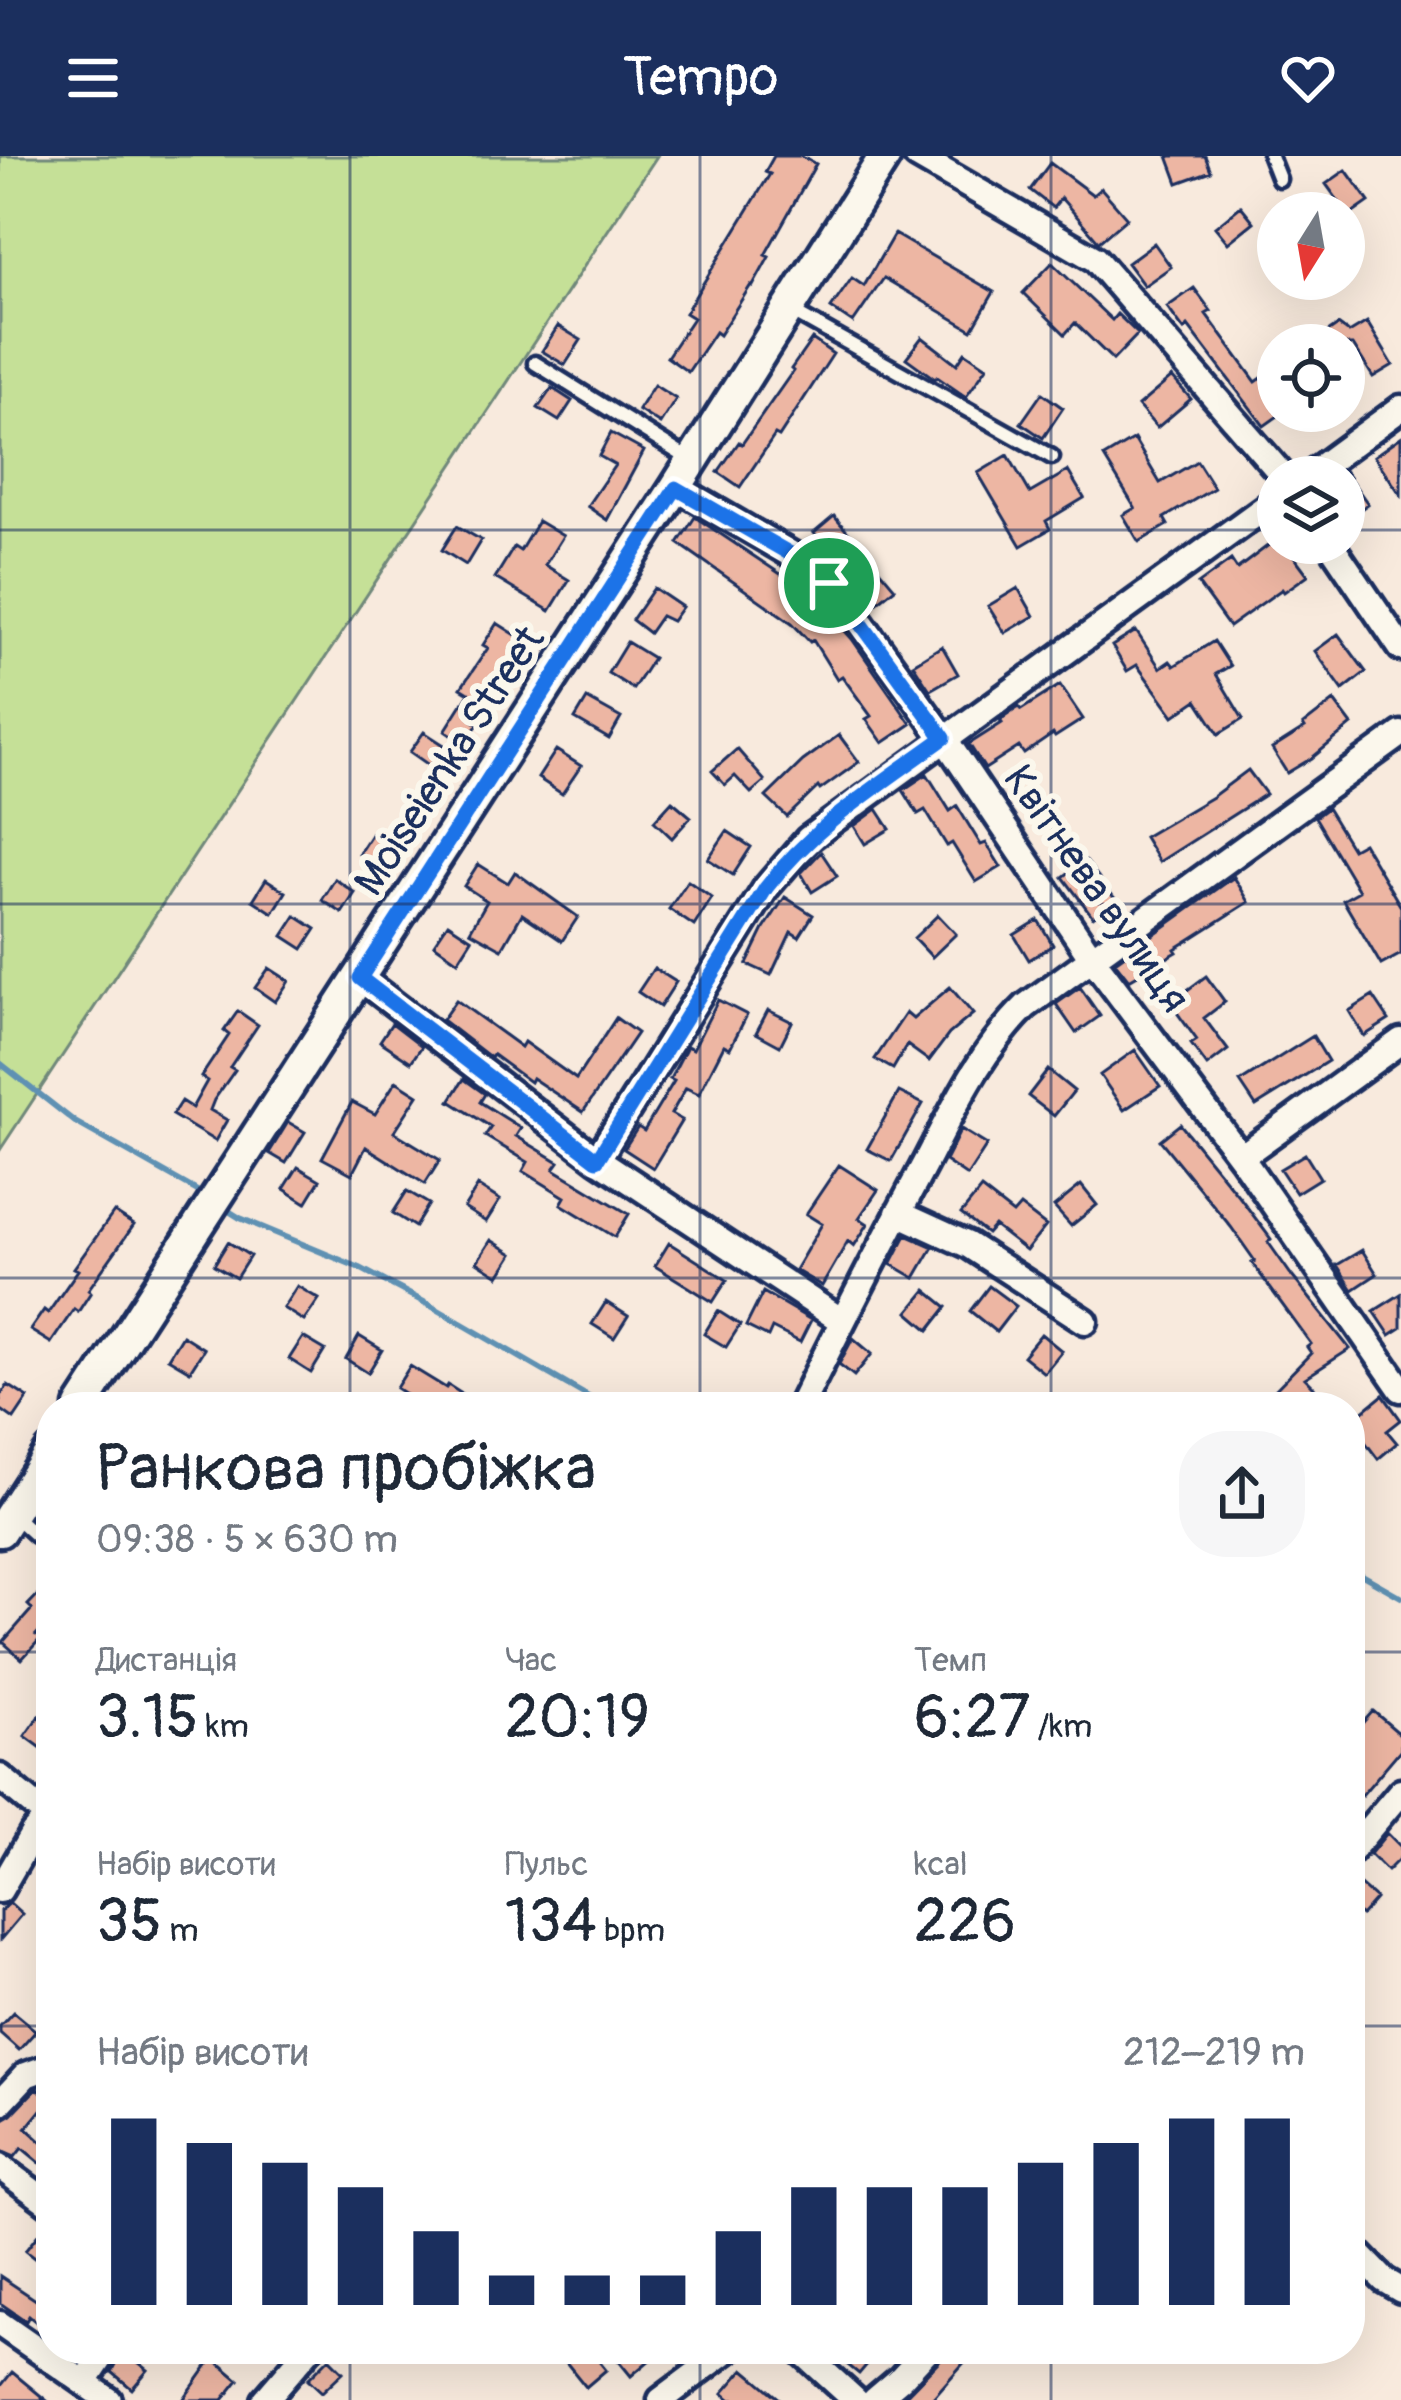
<!DOCTYPE html>
<html lang="uk">
<head>
<meta charset="utf-8">
<style>
	:root { --surface:#fff; --page:#f6f6f7; --text:#1f2937; --muted:#747a83; --accent:#1b2f5e }
	body { margin:0; font-family:Pangolin,sans-serif; background:var(--page); color:var(--text); height:100vh; display:flex; flex-direction:column; font-size:45px; white-space:nowrap }
	* { box-sizing:border-box; margin:0 }
	p { font-size:39px; color:var(--muted) }
	.icon { flex:none; width:66px; height:66px; fill:none; stroke:currentColor; stroke-width:2; stroke-linecap:round; stroke-linejoin:round }
	.map { position:relative; flex:1; overflow:hidden }
	.panel { position:absolute; left:36px; top:1236px; width:1329px; height:972px; display:flex; flex-direction:column; background:var(--surface); border-radius:48px; box-shadow:0 12px 48px #0002 }
	.panel>* { flex:none }
	.needle { width:78px; rotate:191deg }
	.buttons { position:absolute; left:1257px; top:36px; display:grid; gap:24px }
	.buttons a { display:grid; place-items:center; width:108px; height:108px; border-radius:50%; background:var(--surface); box-shadow:0 12px 48px #0002; font-size:60px }
	.pin { position:absolute; display:grid; place-items:center; width:102px; height:102px; color:#fff; margin:-51px; border:6px solid #fff; border-radius:50%; box-shadow:0 3px 12px #0007 }
	.round { display:grid; place-items:center; flex:none; width:126px; height:126px; border-radius:48px; background:var(--page) }
	.summary { display:flex; align-items:center; justify-content:space-between; height:204px; padding:0 60px }
	h1 { font-size:66px; font-weight:600; line-height:90px }
	.stats { display:grid; grid-template-columns:repeat(3,1fr); gap:18px; height:204px; padding:12px 60px }
	.stats div { display:grid; align-content:center }
	.stats b { font-size:60px; font-weight:600 }
	.stats small { font-size:33px; font-weight:400 }
	.stats p { font-size:33px }
	.chart { height:336px; padding:24px 60px }
	.chart p { display:flex; justify-content:space-between }
	.chart svg { width:100%; height:216px; margin-top:12px; stroke:var(--accent); stroke-width:6 }
	header { display:flex; justify-content:space-between; align-items:center; height:156px; padding:0 60px; background:var(--accent); color:#fff; font-size:54px; font-weight:600 }
	.map>svg:first-child { display:block }
	.green { fill:#c5e097; stroke:#70887a; stroke-width:3 }
	.lines { fill:none; stroke-linecap:round; stroke-linejoin:round }
	.stream { stroke:#5e91b3; stroke-width:6 }
	.building { fill:#edb6a3; stroke:#1b2f5e; stroke-width:3 }
	.service-casing { stroke:#1b2f5e; stroke-width:21 }
	.minor-casing { stroke:#1b2f5e; stroke-width:33 }
	.tertiary-casing { stroke:#1b2f5e; stroke-width:39 }
	.service { stroke:#fbf7ec; stroke-width:12 }
	.minor { stroke:#fbf7ec; stroke-width:24 }
	.tertiary { stroke:#fbf7ec; stroke-width:30 }
	.route-casing { stroke:#fff; stroke-width:24 }
	.route { stroke:#1a73e8; stroke-width:15 }
	.grid { fill:none; stroke:#1b2f5e; stroke-width:3; stroke-opacity:0.55 }
	.labels { text-anchor:middle; dominant-baseline:central; stroke-width:12; stroke-linejoin:round; paint-order:stroke }
	.street-label { font-size:42px; fill:#1b2f5e; stroke:#fbf7ec }
</style>
</head>
<body>
<header><svg class="icon" aria-label="menu" viewBox="0 0 24 24"><path d="M4 6h16M4 12h16M4 18h16"/></svg>Tempo<svg class="icon" aria-label="heart" viewBox="0 0 24 24"><path d="M12 20l-8-8c-3-5 5-10 8-4 3-6 11-1 8 4z"/></svg></header>
<div class="map">
<svg width="1401" height="2244" viewBox="0 0 1401 2244">
	<rect width="100%" height="100%" fill="#f8eadd"/>
	<filter id="ink" filterUnits="userSpaceOnUse"><feTurbulence type="fractalNoise" baseFrequency=".00833" numOctaves="2"/><feDisplacementMap in="SourceGraphic" scale="24" xChannelSelector="R" yChannelSelector="G"/><feConvolveMatrix kernelMatrix="1 2 1 2 8 2 1 2 1" color-interpolation-filters="sRGB"/></filter>
	<g filter="url(#ink)">
		<path class="green" d="M0,0H657L0,994Z"/>
		<g class="lines">
			<path class="stream" d="M0,907L75,966L208,1041
				M224,1052L240,1062L360,1112L435,1152L606,1251
				M1350,1412L1401,1441"/>
		</g>
		<path class="building" d="M774,0H800L816,8L765,99L769,101L753,130L751,129L719,179L715,176L688,216L667,201L693,162L685,157L770,18L765,16Z
			M1168,0H1205L1211,15L1178,27Z
			M1050,7L1093,39L1101,32L1127,62L1099,86L1061,42L1053,52L1030,34Z
			M1346,14L1369,46L1349,60L1326,28Z
			M1241,50L1254,66L1228,87L1215,71Z
			M894,78L994,136L972,174L884,122L853,167L831,152L852,122L864,130Z
			M1154,87L1171,111L1144,130L1127,107Z
			M1052,107L1112,164L1117,158L1138,178L1113,204L1075,167L1065,178L1023,137Z
			M1194,132L1211,155L1206,158L1256,226L1263,221L1278,241V260L1264,270L1188,170L1184,174L1167,151Z
			M1367,166L1393,209L1373,221L1353,189H1332L1325,178L1338,169L1349,177Z
			M558,170L581,184L565,209L542,195Z
			M922,181L957,208L965,196L987,211L966,241L937,221L935,223L906,202Z
			M812,183L833,198L779,281L775,279L740,331L718,316L739,286L742,288L793,215L791,213Z
			M1172,221L1191,243L1157,272L1138,250Z
			M654,229L676,243L660,268L638,254Z
			M552,232L572,245L559,265L538,252Z
			M1042,237L1063,252L1043,282L1021,267Z
			M611,277L644,295L607,364L587,350L615,309L599,300Z
			M1401,281V339L1374,300Z
			M1134,283L1160,327L1197,305L1214,332L1164,362L1168,369L1139,386L1123,359L1135,352L1104,301Z
			M1008,299L1030,337L1068,315L1084,342L1046,365L1050,373L1021,390L978,317Z
			M1344,314L1368,348L1344,365Z
			M834,360L895,432L874,449L814,377Z
			M695,361L815,441L852,483L911,568L883,587L866,563L871,560L842,520L837,523L813,484L810,486L792,467L678,387Z
			M538,365L563,380L545,409L569,424L550,455L495,422L514,391L520,395Z
			M457,370L481,384L466,409L442,394Z
			M1278,382V387H1284L1308,419L1284,436L1282,433L1229,471L1198,428L1231,404L1237,413Z
			M654,432L682,451L672,465L661,460L649,477L632,464Z
			M1018,432L1034,460L1005,477L988,450Z
			M497,467L527,486L513,508L509,505L470,562L478,568L464,588L445,575L469,537L461,532L488,492L483,489Z
			M1136,475L1160,512L1170,505L1174,510L1214,485L1230,510L1216,518L1243,563L1219,578L1197,544L1174,560L1137,509L1127,515L1112,490Z
			M1338,478L1366,516L1343,534L1315,495Z
			M627,486L653,502L633,533L608,517Z
			M942,490L958,518L930,534L913,508Z
			M1060,529L1083,563L1055,581L1053,578L1024,598L1019,591L985,613L969,588L1002,567L1000,564L1019,551L1021,554Z
			M587,543L621,562L609,583L575,563Z
			M1334,545L1352,569L1312,602L1287,617L1272,593L1305,572L1303,569Z
			M424,576L444,589L430,610L410,596Z
			M839,579L859,606L820,634L818,631L787,661L766,641L803,605Z
			M737,593L765,625L751,637L735,620L725,629L712,615Z
			M556,594L581,610L562,638L538,622Z
			M1248,614L1266,638L1159,706L1144,681L1212,641Z
			M927,618L950,655L957,650L981,689L986,687L1001,711L976,726L952,687L947,690L925,654L918,658L903,634Z
			M672,645L691,661L672,682L654,665Z
			M1327,652L1352,693L1363,687L1401,751V798L1381,809L1343,744L1359,735L1315,661Z
			M877,653L890,673L865,688L854,670Z
			M727,675L751,691L733,719L708,703Z
			M372,677L392,690L379,710L359,697Z
			M821,696L837,720L812,736L801,717Z
			M1085,704L1116,744L1093,761L1063,721Z
			M478,708L508,727L515,716L578,761L562,785L522,758L502,793L470,775L487,745L464,730Z
			M1234,721L1249,746L1175,793L1177,796L1129,824L1115,806Z
			M266,723L286,736L273,757L253,744Z
			M335,723L355,737L342,757L322,744Z
			M688,725L712,742L694,770L669,753Z
			M785,741L813,759L799,781L791,776L771,819L747,808L764,773Z
			M938,759L956,778L932,801L914,782Z
			M296,760L316,773L303,793L283,780Z
			M1038,764L1053,789L1029,804L1014,779Z
			M448,767L472,783L458,805L434,788Z
			M269,812L289,825L275,846L255,832Z
			M654,812L676,826L660,851L638,836Z
			M1206,820L1225,846L1204,862L1228,894L1207,910L1191,888L1197,884L1170,847Z
			M950,831L973,858L949,878L929,905L907,889L893,913L875,903L906,857L913,863Z
			M1080,831L1100,860L1076,877L1056,848Z
			M1373,840L1389,864L1364,880L1349,855Z
			M456,844L521,891L524,886L576,923L616,862L637,877L583,956L532,922L530,926L493,899L491,902L442,864Z
			M718,844L747,859L730,892L724,889L699,938L686,932L671,958L682,964L653,1012L624,993L638,971L644,975L674,925L670,923L687,890L693,893Z
			M768,854L792,866L780,890L756,877Z
			M238,855L258,869L230,911L235,914L214,944L210,954L227,964L215,985L172,959L181,945L192,952L207,925L201,921L229,879L224,875Z
			M392,867L422,890L411,906L380,885Z
			M1313,880L1328,905L1256,950L1240,926Z
			M1135,894L1160,930L1124,954L1100,919Z
			M1048,914L1074,935L1054,960L1028,940Z
			M464,923L485,938L480,946L521,972L516,980L559,1006L554,1013L629,1058L615,1081L561,1048L565,1041L523,1015L528,1006L485,980L491,971L450,945Z
			M396,925L418,939L394,976L440,1004L425,1028L366,991L352,1018L322,1002L352,946L375,958Z
			M899,936L923,948L891,1005L867,993Z
			M288,966L305,976L286,1007L269,997Z
			M1180,968L1241,1043L1271,1083L1268,1086L1292,1120L1350,1193L1305,1222L1314,1231L1294,1251H1286L1272,1237L1311,1197L1307,1191L1311,1188L1252,1107L1255,1105L1231,1071L1160,984Z
			M961,973L987,989L967,1020L945,1005Z
			M1305,998L1320,1022L1296,1037L1280,1013Z
			M839,1009L878,1034L859,1062L868,1068L854,1090L848,1085L822,1130L795,1114L822,1068L806,1058Z
			M298,1011L320,1024L306,1047L284,1033Z
			M1081,1029L1097,1049L1071,1070L1054,1051Z
			M478,1030L500,1044L486,1066L464,1052Z
			M981,1033L1013,1058L1020,1050L1046,1070L1026,1095L994,1070L987,1078L961,1058Z
			M407,1035L429,1048L415,1071L393,1057Z
			M114,1056L134,1069L88,1134L91,1136L78,1156L74,1153L51,1187L30,1174L44,1154L48,1157L78,1114L74,1112Z
			M906,1079L933,1091L915,1122L891,1108Z
			M491,1084L513,1098L499,1120L477,1106Z
			M228,1086L250,1100L236,1122L214,1109Z
			M669,1087L727,1124L713,1146L655,1110Z
			M1362,1094L1377,1118L1353,1134L1337,1109Z
			M297,1130L319,1143L304,1165L283,1152Z
			M989,1130L1016,1150L996,1176L970,1155Z
			M926,1134L947,1151L929,1174L908,1156Z
			M763,1136L811,1164L800,1186L772,1172L768,1181L746,1170Z
			M1401,1138V1172L1390,1179L1374,1155Z
			M606,1146L628,1160L614,1182L592,1168Z
			M718,1155L740,1169L726,1191L704,1178Z
			M1041,1178L1062,1195L1044,1217L1023,1200Z
			M182,1179L204,1193L190,1215L168,1202Z
			M359,1180L382,1194L368,1217L346,1203Z
			M303,1181L325,1194L311,1217L289,1203Z
			M853,1182L872,1198L854,1220L839,1208Z
			M410,1210L446,1232L448,1229L482,1251H425L396,1232Z
			M8,1229L28,1242L14,1263L0,1253V1240Z
			M1383,1239L1401,1264L1387,1275L1397,1287L1378,1303L1350,1266Z
			M51,1425V1463L36,1479L41,1482L22,1503L3,1486L32,1453L28,1449Z
			M1373,1555L1401,1579V1593L1362,1639L1350,1629V1581Z
			M39,1560L51,1569V1599L25,1580Z
			M1387,1677L1401,1691V1701L1387,1715L1370,1698Z
			M1350,1720L1376,1743L1361,1760L1350,1751Z
			M10,1747L22,1758L0,1784V1755Z
			M13,1856L36,1875L19,1894L0,1877V1870Z
			M37,1932L50,1943L26,1972L51,1994V2016L22,1992L15,2001L0,1995V1965L12,1958Z
			M49,2065H51V2115L25,2095Z
			M0,2120L51,2154V2178L29,2160L26,2165L0,2147Z
			M579,2193H589L606,2214L586,2231L565,2205Z
			M609,2193H643L651,2203L631,2220Z
			M845,2193H880L859,2218L838,2201Z
			M944,2193H976L931,2244H901L940,2204Z
			M123,2194L148,2214L132,2233L112,2216Z
			M213,2202L239,2224L223,2244H183Z
			M329,2202L343,2216L322,2236L308,2223Z
			M744,2213L781,2244H731L723,2237Z
			M12,2216L46,2244H0V2231Z"/>
		<g class="lines">
			<defs>
				<path id="service" d="M1270,0L1279,23
					M791,155L1052,301
					M535,207L692,305
					M12,1358L35,1379L51,1387
					M33,1677L51,1694"/>
				<path id="minor" d="M917,0L1095,103L1284,321
					M1307,321L1401,252
					M676,331L801,404L829,427L851,452L944,582L1092,802L1241,1001L1401,1233
					M1330,387L1401,492
					M360,822L597,1003L842,1165
					M1241,1001L1401,885
					M597,1003L766,732L808,683L1278,342
					M898,1057L968,1089L1085,1165
					M800,1251C839,1171 880,1092 922,1013C952,956 979,896 1026,850L1401,578
					M0,1621L48,1661
					M1350,1696L1401,1635
					M0,1734L33,1677L51,1657
					M0,1947L26,1919L51,1910
					M0,2011L51,2049
					M1350,2089L1384,2124L1401,2134
					M0,2168L109,2244
					M799,2193L855,2244
					M85,2226L107,2193
					M265,2244L309,2193
					M661,2244L729,2193
					M875,2244L901,2222L928,2193"/>
				<path id="tertiary" d="M81,1251L676,331L885,0
					M0,1375L51,1296"/>
			</defs>
			<use href="#service" class="service-casing"/>
			<use href="#minor" class="minor-casing"/>
			<use href="#tertiary" class="tertiary-casing"/>
			<use href="#service" class="service"/>
			<use href="#minor" class="minor"/>
			<use href="#tertiary" class="tertiary"/>
		</g>
	</g>
	<g class="lines" filter="url(#ink)">
		<defs>
			<path id="route" d="M676,332L801,404L829,427L850,452L944,582C881,628 814,669 766,732L597,1004L360,822Z"/>
		</defs>
		<use href="#route" class="route-casing"/>
		<use href="#route" class="route"/>
	</g>
	<path class="grid" d="M350,0V1251M700,0V1251M1051,0V1251M0,374H1278M1344,374H1401M0,748H1401M0,1122H1401M0,1496H51M1350,1496H1401M0,1870H51M1350,1870H1401M350,2193V2244M700,2193V2244M1051,2193V2244"/>
	<g class="labels">
		<g class="street-label">
			<text transform="translate(450 605) rotate(-57)">Moiseienka Street</text>
			<text transform="translate(1096 733) rotate(55)">Квітнева вулиця</text>
		</g>
	</g>
</svg>
<div class="buttons">
<a><svg class="needle" viewBox="-14 -14 28 28"><path d="M0-13l5 13h-10z" fill="#e53935"/><path d="M0 13l5-13h-10z" fill="#747a83"/></svg></a>
<a><svg class="icon" aria-label="locate" viewBox="0 0 24 24"><circle cx="12" cy="12" r="6"/><path d="M12 2v4M12 18v4M2 12h4M18 12h4"/></svg></a>
<a><svg class="icon" aria-label="layers" viewBox="0 0 24 24"><path d="M12 4l9 5-9 5-9-5zM3 14l9 5 9-5"/></svg></a>
</div>
<div class="pin" style="left:829px;top:427px;background:#1e9e55"><svg class="icon" aria-label="arrive" viewBox="0 0 24 24"><path d="M6 21V4h12l-3 4 3 4H6"/></svg></div>
<section class="panel">
<div class="summary"><div><h1>Ранкова пробіжка</h1><p>09:38 · 5 × 630 m</p></div><a class="round"><svg class="icon" aria-label="share" viewBox="0 0 24 24"><path d="M12 15V3M7 8l5-5 5 5M5 13v7h14v-7"/></svg></a></div>
<div class="stats">
<div><p>Дистанція</p><b>3.15<small> km</small></b></div>
<div><p>Час</p><b>20:19</b></div>
<div><p>Темп</p><b>6:27<small> /km</small></b></div>
</div>
<div class="stats">
<div><p>Набір висоти</p><b>35<small> m</small></b></div>
<div><p>Пульс</p><b>134<small> bpm</small></b></div>
<div><p>kcal</p><b>226</b></div>
</div>
<div class="chart"><p><span>Набір висоти</span>212–219 m</p>
<svg viewBox="0 0 160 44" preserveAspectRatio="none"><path d="M5 44V6M15 44V11M25 44V15M35 44V20M45 44V29M55 44V38M65 44V38M75 44V38M85 44V29M95 44V20M105 44V20M115 44V20M125 44V15M135 44V11M145 44V6M155 44V6"/></svg>
</div>
</section>
</div>
</body>
</html>
